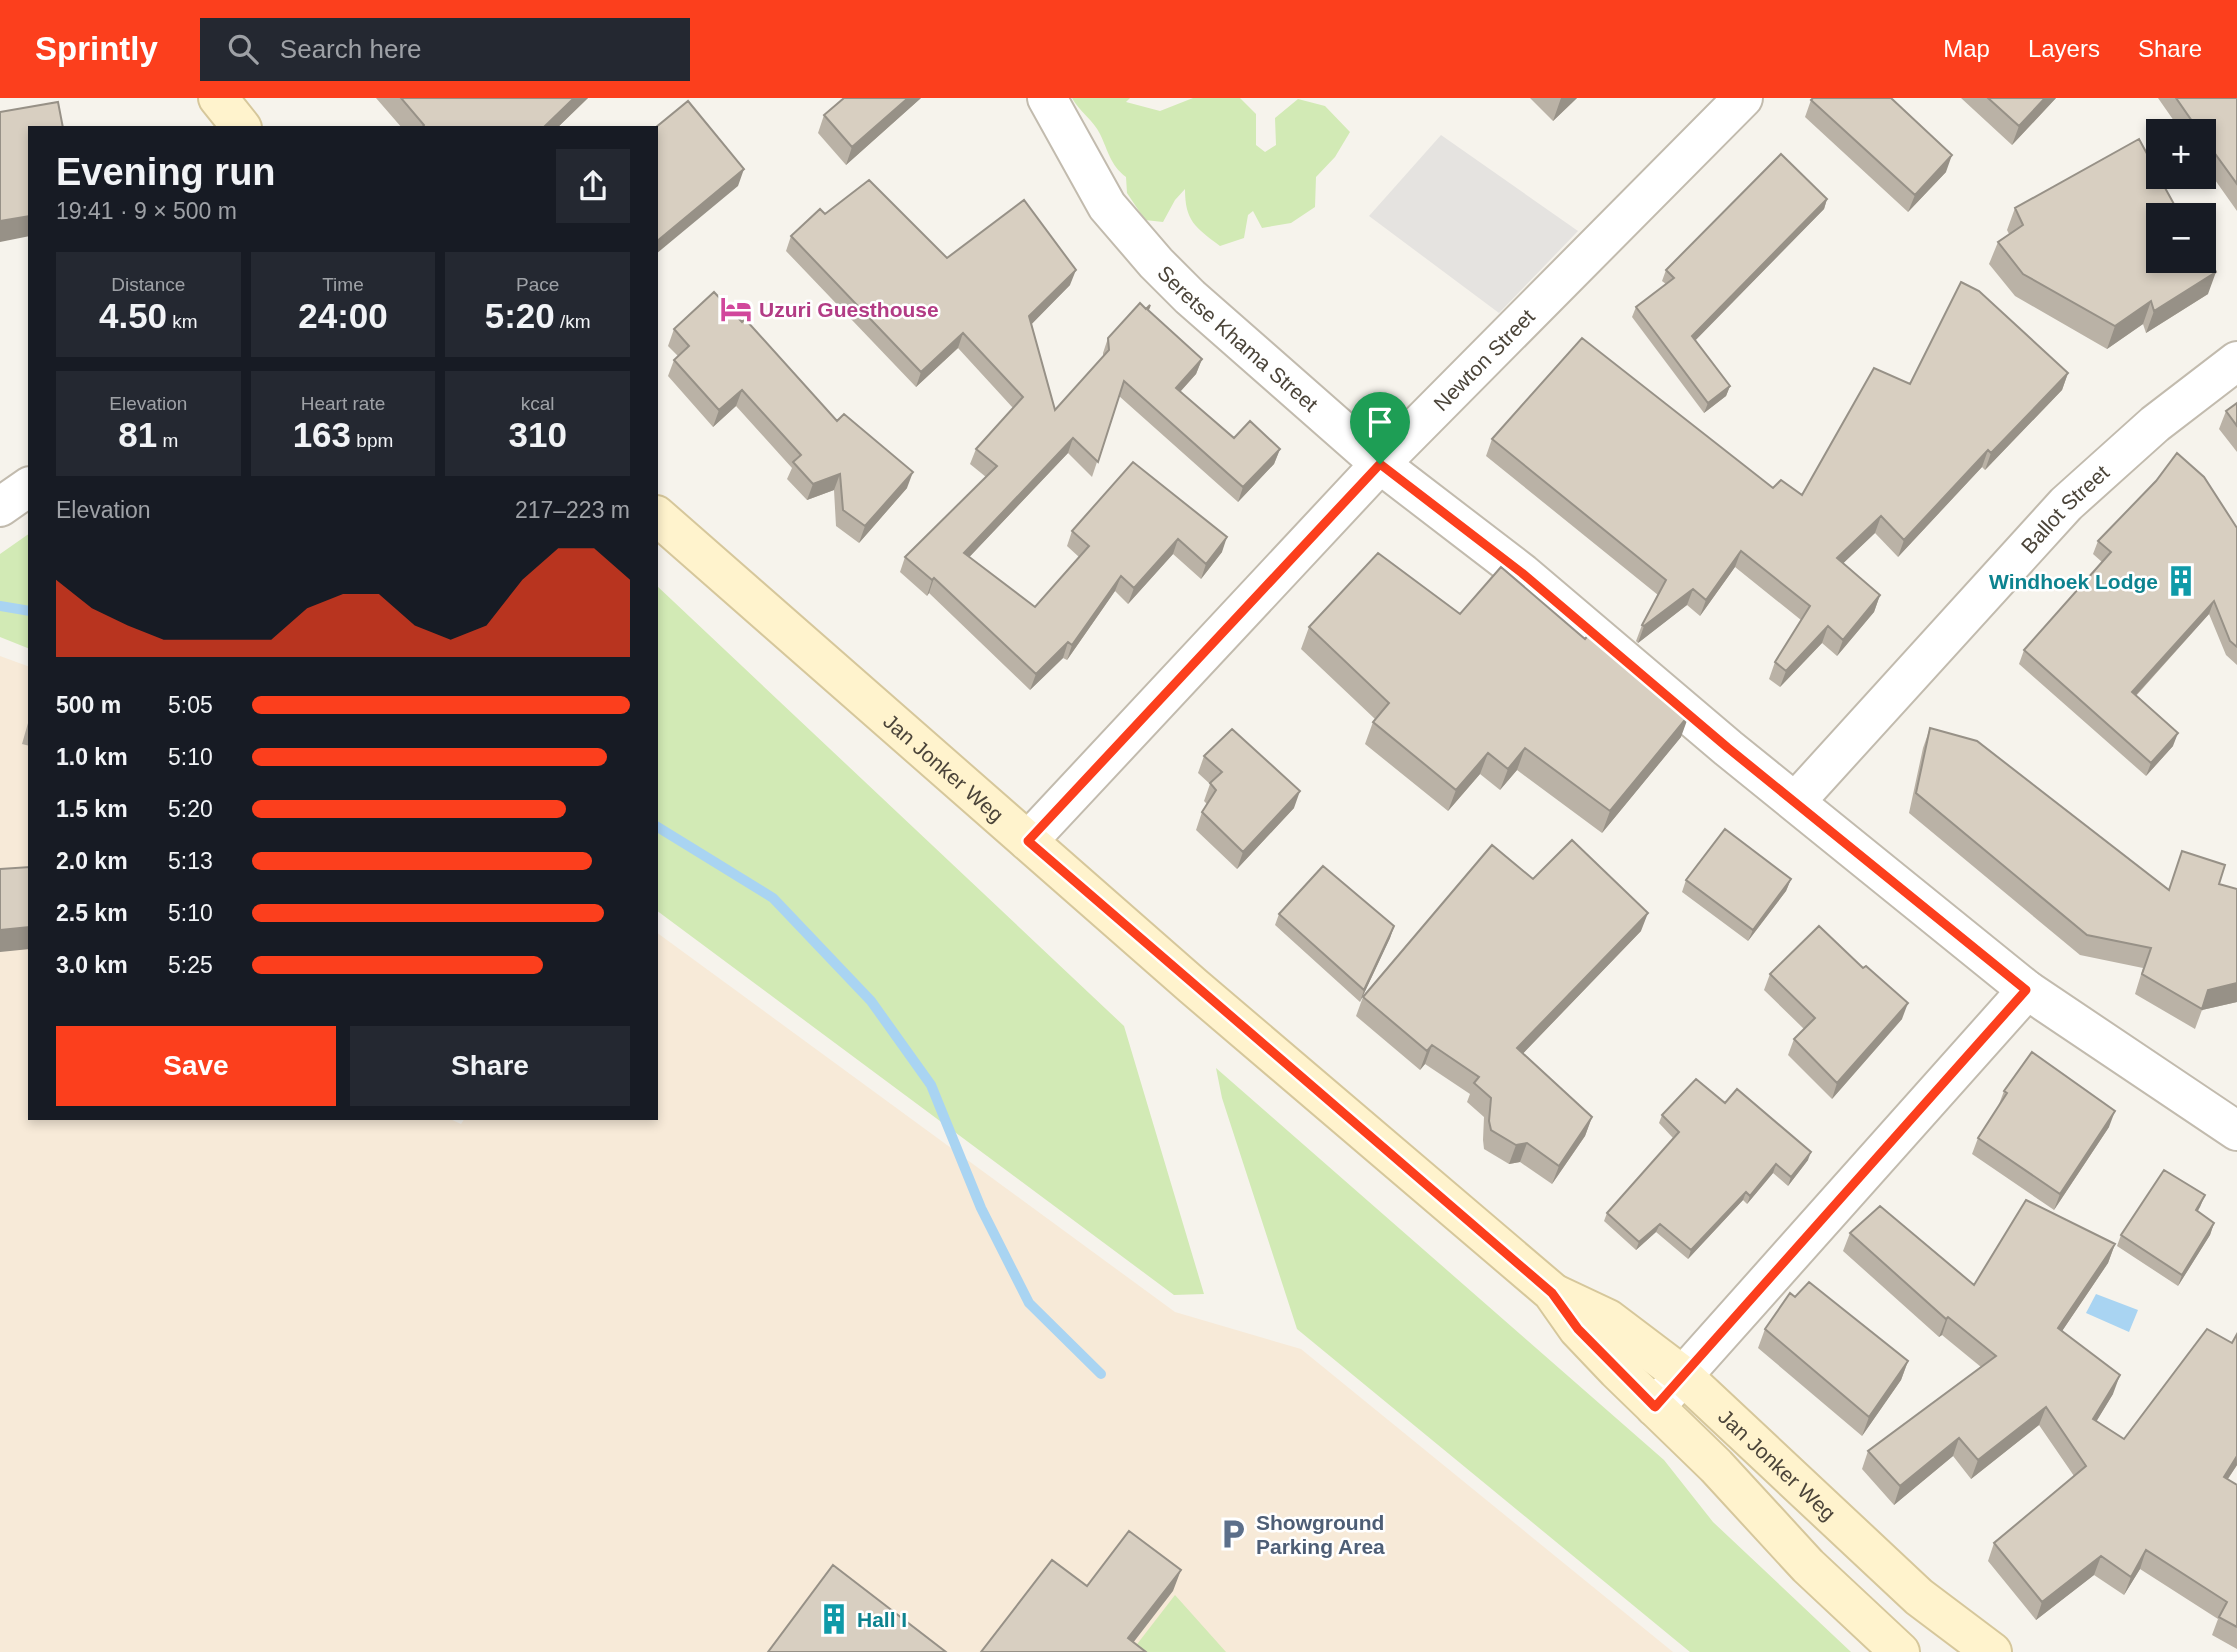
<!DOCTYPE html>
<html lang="en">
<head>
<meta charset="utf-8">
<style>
	:root { --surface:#171b24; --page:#242831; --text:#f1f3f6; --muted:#9ea1a6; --accent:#fc3f1d }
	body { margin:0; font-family:Arial,sans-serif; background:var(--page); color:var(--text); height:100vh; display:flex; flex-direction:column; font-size:26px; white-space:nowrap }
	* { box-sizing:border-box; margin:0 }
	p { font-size:23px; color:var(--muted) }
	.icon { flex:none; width:38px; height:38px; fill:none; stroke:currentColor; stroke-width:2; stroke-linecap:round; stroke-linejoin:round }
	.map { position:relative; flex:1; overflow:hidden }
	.side { position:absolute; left:28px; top:28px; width:630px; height:994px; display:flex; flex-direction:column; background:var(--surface); border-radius:0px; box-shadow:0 4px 10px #0003 }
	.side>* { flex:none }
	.controls { position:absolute; left:2146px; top:21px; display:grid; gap:14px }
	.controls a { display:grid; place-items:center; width:70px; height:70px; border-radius:0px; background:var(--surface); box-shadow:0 4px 10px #0003; font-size:35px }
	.pin { position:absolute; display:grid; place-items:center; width:60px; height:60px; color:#fff; margin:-72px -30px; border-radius:50% 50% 50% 0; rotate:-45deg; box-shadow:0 0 7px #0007 }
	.pin .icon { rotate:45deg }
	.round { display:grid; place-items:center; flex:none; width:74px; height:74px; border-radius:0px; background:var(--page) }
	.overview { display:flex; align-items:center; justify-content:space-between; height:119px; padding:0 28px }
	h1 { font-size:38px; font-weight:600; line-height:52px }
	.stats { display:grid; grid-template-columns:repeat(3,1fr); gap:10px; height:119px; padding:7px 28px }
	.stats div { display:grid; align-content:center; border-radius:0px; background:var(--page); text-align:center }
	.stats b { font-size:35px; font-weight:600 }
	.stats small { font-size:19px; font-weight:400 }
	.stats p { font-size:19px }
	.chart { height:196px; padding:14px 28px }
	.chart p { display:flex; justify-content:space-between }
	.chart svg { width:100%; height:126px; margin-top:7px; fill:var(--accent); opacity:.7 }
	.action { display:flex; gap:14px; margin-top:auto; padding:14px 28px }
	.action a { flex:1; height:80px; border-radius:0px; background:var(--accent); color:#fff; font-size:28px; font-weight:600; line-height:80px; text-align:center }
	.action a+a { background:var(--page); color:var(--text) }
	ul { padding:0 28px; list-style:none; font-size:23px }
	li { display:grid; grid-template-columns:112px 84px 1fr; align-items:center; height:52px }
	li i { height:18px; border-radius:9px; background:var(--accent) }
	header { display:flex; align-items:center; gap:42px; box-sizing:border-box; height:98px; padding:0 35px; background:var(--accent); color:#fff }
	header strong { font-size:33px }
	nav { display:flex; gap:38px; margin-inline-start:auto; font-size:24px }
	.search { width:490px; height:63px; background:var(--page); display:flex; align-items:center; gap:18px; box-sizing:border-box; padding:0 24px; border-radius:0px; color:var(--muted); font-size:26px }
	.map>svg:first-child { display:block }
	.commercial { fill:#f7ead8 }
	.green { fill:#d2eab5 }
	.parking { fill:#e5e3e0 }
	.water { fill:#a9d4f2 }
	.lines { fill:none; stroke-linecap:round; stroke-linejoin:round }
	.stream { stroke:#a9d4f2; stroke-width:10 }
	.street-casing { stroke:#c2bbae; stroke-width:42 }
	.secondary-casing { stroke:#d6c79b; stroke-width:42 }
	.street { stroke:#fff; stroke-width:38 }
	.secondary { stroke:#fff3cd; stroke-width:38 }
	.wall { fill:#bab2a6 }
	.shaded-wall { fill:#979187 }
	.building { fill:#d8cfc1; stroke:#979187; stroke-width:2 }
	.route-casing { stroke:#fff; stroke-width:14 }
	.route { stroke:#fc3f1d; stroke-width:9 }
	.labels { text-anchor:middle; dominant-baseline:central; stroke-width:5; stroke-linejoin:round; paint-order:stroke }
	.hotel-label { font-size:21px; font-weight:bold; fill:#b23c85; stroke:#fff; text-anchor:start }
	.street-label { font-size:21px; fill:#4b4439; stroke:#fff }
	.culture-label { font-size:21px; font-weight:bold; fill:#0d838f; stroke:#fff; text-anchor:end }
	.service-label { font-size:21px; font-weight:bold; fill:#4e5e75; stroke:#fff; text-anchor:start }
</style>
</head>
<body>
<header>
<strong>Sprintly</strong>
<div class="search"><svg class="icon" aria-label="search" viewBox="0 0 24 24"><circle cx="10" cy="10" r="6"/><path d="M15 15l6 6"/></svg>Search here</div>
<nav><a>Map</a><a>Layers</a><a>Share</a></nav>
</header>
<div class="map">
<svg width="2237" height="1554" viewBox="0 0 2237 1554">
	<rect width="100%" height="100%" fill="#f6f3ec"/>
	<path class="commercial" d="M0,558L30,569V1020H448L461,1026L465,1020H656V834L1175,1214L1301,1251L1673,1554H0Z"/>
	<path class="green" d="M1072,0H1130L1126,4L1160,13L1193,0H1240L1256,16V47L1265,54L1276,47L1275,20L1298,1L1325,8L1350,34L1335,59L1316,79L1315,109L1291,125L1262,130L1253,113L1248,117L1244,140L1220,148C1195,129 1185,123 1185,91L1175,102L1163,124L1145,122L1127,95L1126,79C1110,67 1108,52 1100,36C1094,23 1079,13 1072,0Z
		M30,435V551L0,539V456Z
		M656,487L1124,928L1204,1196L1174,1197L656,812Z
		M1216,970L1664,1362L1713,1424L1851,1554H1690L1297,1231L1222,1000Z
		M1175,1497L1226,1554H1131Z"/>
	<path class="parking" d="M1441,37L1578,133L1499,215L1369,118Z"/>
	<path class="water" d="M2096,1196L2138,1212L2129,1234L2086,1215Z"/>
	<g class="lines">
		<path class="stream" d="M0,508L30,513
			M656,728L773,800L871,903L931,987L981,1110L1029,1205L1101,1276"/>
		<defs>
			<g id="street">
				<path id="s1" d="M1047,0L1107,108L1156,165L1190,199L1380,366L1522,475L1728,650L2027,892L2237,1033"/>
				<path d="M0,409L30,388"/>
				<path id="s2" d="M1796,703L2066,406L2155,326L2237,263"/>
				<path id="s3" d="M1028,743L1380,366L1743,0"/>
				<path d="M1655,1309L2027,892"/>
			</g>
			<g id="secondary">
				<path d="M218,0L242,30"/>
				<path id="s4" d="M656,417L1193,888L1552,1194L1578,1231L1617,1272L1716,1368L1808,1468L1900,1554"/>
				<path id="s5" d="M1557,1197L1608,1221L1682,1277L1919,1499L1992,1554"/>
			</g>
		</defs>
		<use href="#street" class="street-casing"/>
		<use href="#secondary" class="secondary-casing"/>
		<use href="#street" class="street"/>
		<use href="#secondary" class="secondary"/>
	</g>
	<path class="wall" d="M376,0H588L557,30H402Z
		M921,0L846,67L818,35L824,17Z
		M1530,0H1577L1553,23Z
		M1961,0H2056L2012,47Z
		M2158,0H2237V113L2203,65V33H2181Z
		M1811,2L1946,74L1908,114L1805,19Z
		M1827,101L1824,111L1695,242L1730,288L1726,298L1704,315L1632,219L1636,209L1666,186L1662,183L1666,172Z
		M2015,110L2208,196L2146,235L2143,226L2107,251L2015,198L1989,166L1998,144L2009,136L2007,132Z
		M825,116L947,160L1070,187L1031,226L1055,312L1103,259V255L1108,240L1148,212L1202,261L1196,276L1180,294L1234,340L1280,351L1274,366L1238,404L1119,298L1092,379L1068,355L969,459L1035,509L1079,459L1067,448L1072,433L1133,364L1222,454L1201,481L1173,456L1128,506L1115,493L1067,562L1063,560L1030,592L929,495L927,498L900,474L905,459L986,379L970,366L976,351L1013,310L958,250L916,289L786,153L791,138Z
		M742,224L837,323L907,390L859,445L836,428L834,392L807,402L787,381L792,370L736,308L713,329L668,278L674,262L678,258L668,248L674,231Z
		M2068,275L2062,292L1985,372L1982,369L1898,459L1875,435L1843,465L1880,497L1874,514L1837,558L1822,545L1780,589L1769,581L1775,564L1801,522L1735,469L1700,518L1687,507L1638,545L1636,543L1642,527L1658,497L1486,358L1492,341L1773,390L1802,397L1910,286Z
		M2237,305V354L2219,331L2226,313Z
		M2237,430V567L2226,557L2209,516L2136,598L2173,648L2146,678L2019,566L2024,552L2102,464L2093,456L2098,443Z
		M1460,516L1681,639L1602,735L1517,672L1500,692L1480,676L1448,713L1365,646L1373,624L1375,621L1301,551L1309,529Z
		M30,618V648L22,646Z
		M1930,630L2169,792L2182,753L2219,786L2237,904L2202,912L2195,931L2135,896L2143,870L2080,857L1909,715L1923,650Z
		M1204,658L1294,710L1237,771L1196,732L1202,714L1207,706L1204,703L1210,686L1198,675Z
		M1533,781L1641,833L1523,955L1592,1019L1585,1038L1552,1086L1520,1064L1509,1066L1484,1051L1483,1042L1484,1019L1467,1004L1470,996L1425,966L1420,972L1356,918L1363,899Z
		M1791,781L1786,793L1748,843L1682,794L1686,782Z
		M1279,816L1394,828L1390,840L1360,904L1275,827Z
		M1863,870L1902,921L1832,1001L1788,957L1794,941L1804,931L1764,892L1770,876Z
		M2004,993L2109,1029L2054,1112L1972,1056L1978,1040L1998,1009Z
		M1725,1005L1808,1062L1788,1088L1773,1075L1747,1106L1743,1102L1688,1161L1656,1134L1636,1152L1604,1123L1607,1115L1673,1040L1659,1025L1662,1017Z
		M2205,1097L2198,1113L2214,1125L2210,1137L2178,1188L2117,1148L2121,1137Z
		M1850,1135L1974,1187L2115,1146L2108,1165L2062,1233L2113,1296L2096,1323L2124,1341L2232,1245L2237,1236V1367L2228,1381L2237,1387V1551L2212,1537L2218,1521L2140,1471L2124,1497L2094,1477L2036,1522L1988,1463L1994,1445L2074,1378L2039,1327L1971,1381L1953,1358L1894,1407L1862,1371L1868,1353L1981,1269L1942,1237L1939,1239L1843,1153Z
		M1795,1199L1908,1263L1901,1282L1862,1338L1758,1250L1765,1231Z"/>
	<path class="shaded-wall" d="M574,0H588L557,30H543Z
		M908,0H921L846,67L852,49Z
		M1561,0H1577L1553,23Z
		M2045,0H2056L2012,47L2019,28Z
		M1952,57L1946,74L1908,114L1915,97Z
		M744,71L738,88L656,156V144Z
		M1827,101L1824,111L1689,249L1692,238Z
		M30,118V138L0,144V123Z
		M1076,172L1070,187L1024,234L1029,218Z
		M2216,174L2208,196L2146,235L2154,213Z
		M2151,203L2143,226L2107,251L2115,228Z
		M963,235L958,250L916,289L921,274Z
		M1202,261L1196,276L1170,305L1176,290Z
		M2068,275L2062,292L1985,372L1991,355Z
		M1730,288L1726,298L1704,315L1708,305Z
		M742,292L736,308L713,329L719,312Z
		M1073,340L1068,355L959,470L964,455Z
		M1280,351L1274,366L1238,404L1243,389Z
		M1988,352L1982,369L1898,459L1904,442Z
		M913,374L907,390L859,445L865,428Z
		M840,376L834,392L807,402L813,386Z
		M1881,418L1875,435L1831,477L1837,460Z
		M1227,439L1222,454L1201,481L1206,466Z
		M1178,441L1173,456L1128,506L1134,490Z
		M1741,453L1735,469L1700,518L1706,502Z
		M1121,478L1115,493L1067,562L1072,547Z
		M934,480L929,495L927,498L932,482Z
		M1693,491L1687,507L1638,545L1644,528Z
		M1880,497L1874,514L1837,558L1843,542Z
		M2214,503L2209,516L2127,607L2132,594Z
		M1828,528L1822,545L1780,589L1786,573Z
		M1068,544L1063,560L1030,592L1036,576Z
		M1689,617L1681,639L1602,735L1610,713Z
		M2178,635L2173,648L2146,678L2151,665Z
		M1525,650L1517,672L1500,692L1508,671Z
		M1488,655L1480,676L1448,713L1456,692Z
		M1300,693L1294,710L1237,771L1243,754Z
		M1791,781L1786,793L1748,843L1753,832Z
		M1648,815L1641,833L1510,969L1517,950Z
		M1394,828L1390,840L1360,904L1364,892Z
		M30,829V851L0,854V832Z
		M2237,885V904L2202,912L2208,892Z
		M1908,905L1902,921L1832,1001L1837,985Z
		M1432,947L1425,966L1420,972L1427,953Z
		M2115,1013L2109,1029L2054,1112L2060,1096Z
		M1592,1019L1585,1038L1552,1086L1559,1068Z
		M1527,1045L1520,1064L1509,1066L1516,1047Z
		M1811,1054L1808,1062L1788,1088L1791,1079Z
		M1776,1066L1773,1075L1747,1106L1750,1098Z
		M1746,1094L1743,1102L1688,1161L1691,1152Z
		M2205,1097L2200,1109L2191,1123L2196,1112Z
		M2214,1125L2210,1137L2178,1188L2182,1177Z
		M1660,1126L1656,1134L1636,1152L1639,1144Z
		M2115,1146L2108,1165L2052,1248L2058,1230Z
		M1948,1219L1942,1237L1939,1239L1946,1221Z
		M1908,1263L1901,1282L1862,1338L1869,1319Z
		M2120,1277L2113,1296L2087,1339L2093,1321Z
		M2046,1309L2039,1327L1971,1381L1978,1362Z
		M1959,1340L1953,1358L1894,1407L1900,1388Z
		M2237,1358V1367L2217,1397L2224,1379Z
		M2146,1452L2140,1471L2124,1497L2131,1479Z
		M2101,1458L2094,1477L2036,1522L2042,1504Z
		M1181,1472L1173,1493L1126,1554L1128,1540Z"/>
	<path class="building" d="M401,0H574L543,30H422L424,27Z
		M844,0H908L852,49L824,17Z
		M1813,0H1891L1952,57L1915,97L1811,2Z
		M1988,0H2045L2019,28Z
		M2176,0H2237V86L2203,39V33H2199Z
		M688,3L744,71L656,144L655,30Z
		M58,4L63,30H30V118L0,123V14Z
		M2139,41L2158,76V79H2159L2180,117H2158V163H2203V149L2216,174L2154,213L2151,203L2115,228L2023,176L1998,144L2023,127L2015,110Z
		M1781,56L1827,101L1692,238L1730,288L1708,305L1636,209L1674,180L1666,172Z
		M869,82L947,160L1024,102L1076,172L1029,218L1055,312L1109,252L1108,240L1140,205L1146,211L1150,207L1148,212L1202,261L1176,290L1234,340L1250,323L1280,351L1243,389L1124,283L1098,364L1073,340L964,455L1035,509L1089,448L1072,433L1133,364L1227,439L1206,466L1178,441L1134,490L1121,478L1072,547L1068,544L1036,576L934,480L932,482L905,459L997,368L976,351L1023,299L963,235L921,274L791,138L820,111L825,116Z
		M1961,184L1979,193L2068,275L1991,355L1988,352L1904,442L1881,418L1837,460L1880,497L1843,542L1828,528L1786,573L1775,564L1810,508L1741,453L1706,502L1693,491L1644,528L1642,527L1666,482L1492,341L1582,240L1773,390L1781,382L1802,397L1874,270L1910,286Z
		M714,194L742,224L745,221L837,323L844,316L913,374L865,428L843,412L840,376L813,386L793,364L801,357L742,292L719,312L674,262L689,248L674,231Z
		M2237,305V328L2226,313Z
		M2177,355L2204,379L2237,430V549L2230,543L2214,503L2132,594L2178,635L2151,665L2024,552L2111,454L2098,443L2156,383Z
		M1378,455L1460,516L1501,469L1585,541L1591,534L1689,617L1610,713L1525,650L1508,671L1488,655L1456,692L1373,624L1389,605L1309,529Z
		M1930,630L1977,643L2169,792L2182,753L2225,767L2219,786L2237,791V885L2208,892L2202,911L2142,876L2151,850L2087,837L1916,695Z
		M1232,631L1300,693L1243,754L1202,714L1216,692L1210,685L1222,674L1204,658Z
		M1725,731L1791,781L1753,832L1686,782Z
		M1572,742L1648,815L1517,950L1592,1019L1559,1068L1527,1045L1516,1047L1491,1032L1489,1023L1491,1000L1474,985L1479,979L1432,947L1427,953L1363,899L1492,747L1533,781Z
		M1323,768L1394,828L1364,892L1279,816Z
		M30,769V829L0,832V771Z
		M1819,828L1863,870L1866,868L1908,905L1837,985L1794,941L1815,920L1770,876Z
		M2032,954L2115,1013L2060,1096L1978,1040L2007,995L2004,993Z
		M1696,981L1725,1005L1737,991L1811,1054L1791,1079L1776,1066L1750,1098L1746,1094L1691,1152L1660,1126L1639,1144L1607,1115L1679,1034L1662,1017Z
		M2164,1072L2205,1097L2196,1112L2214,1125L2182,1177L2121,1137Z
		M2026,1102L2115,1146L2058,1230L2120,1277L2093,1321L2124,1341L2207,1231L2232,1245L2237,1236V1358L2224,1379L2237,1387V1529L2219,1519L2227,1504L2146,1452L2131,1479L2101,1458L2042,1504L1994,1445L2086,1368L2046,1309L1978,1362L1959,1340L1900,1388L1868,1353L1996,1258L1948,1219L1946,1221L1850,1135L1880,1108L1974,1187Z
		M1809,1184L1908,1263L1869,1319L1765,1231L1790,1195L1795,1199Z
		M1129,1433L1181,1472L1128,1540L1146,1554H981L1052,1462L1087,1488Z
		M833,1467L946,1554H768Z"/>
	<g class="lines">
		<defs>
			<path id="route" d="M1380,366L1522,475L1728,650L2026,892L1655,1309L1578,1231L1552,1195L1028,743Z"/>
		</defs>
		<use href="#route" class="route-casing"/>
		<use href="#route" class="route"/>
	</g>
	<defs>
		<symbol id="hotel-bare" viewBox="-9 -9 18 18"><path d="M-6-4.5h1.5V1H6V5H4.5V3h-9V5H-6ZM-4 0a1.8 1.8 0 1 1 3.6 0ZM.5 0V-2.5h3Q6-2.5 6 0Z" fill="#d1479c" stroke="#fff" stroke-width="2.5" paint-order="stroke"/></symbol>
		<symbol id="building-bare" viewBox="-9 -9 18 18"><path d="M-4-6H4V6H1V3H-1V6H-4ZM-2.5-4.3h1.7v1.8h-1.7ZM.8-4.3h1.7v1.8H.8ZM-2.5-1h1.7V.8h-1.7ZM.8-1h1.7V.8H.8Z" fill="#0f9aa8" stroke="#fff" stroke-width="2.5" paint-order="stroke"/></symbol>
		<symbol id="parking-bare" viewBox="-9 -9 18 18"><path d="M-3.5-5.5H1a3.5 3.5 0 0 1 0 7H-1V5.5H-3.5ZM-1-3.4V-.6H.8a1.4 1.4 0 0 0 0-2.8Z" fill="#5c6f8a" stroke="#fff" stroke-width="2.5" paint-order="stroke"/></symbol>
	</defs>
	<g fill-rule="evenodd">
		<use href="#hotel-bare" x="714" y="189" width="44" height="44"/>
		<use href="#building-bare" x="2159" y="461" width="44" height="44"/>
		<use href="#parking-bare" x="1211" y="1414" width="44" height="44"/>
		<use href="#building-bare" x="812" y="1499" width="44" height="44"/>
	</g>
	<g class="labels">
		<g class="hotel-label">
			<text x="759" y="211">Uzuri Guesthouse</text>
		</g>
		<g class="street-label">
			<text stroke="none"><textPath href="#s1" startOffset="310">Seretse Khama Street</textPath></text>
			<text stroke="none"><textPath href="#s3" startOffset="663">Newton Street</textPath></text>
			<text stroke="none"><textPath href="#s2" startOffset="397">Ballot Street</textPath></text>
			<text stroke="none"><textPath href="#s4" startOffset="383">Jan Jonker Weg</textPath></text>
			<text stroke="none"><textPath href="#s5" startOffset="280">Jan Jonker Weg</textPath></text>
		</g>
		<g class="culture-label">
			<text x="2158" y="483">Windhoek Lodge</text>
			<text x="857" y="1521" text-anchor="start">Hall I</text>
		</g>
		<g class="service-label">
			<text x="1256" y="1424">Showground<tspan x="1256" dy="24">Parking Area</tspan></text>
		</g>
	</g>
</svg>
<div class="controls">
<a>+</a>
<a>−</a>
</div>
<div class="pin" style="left:1380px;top:366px;background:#1e9e55"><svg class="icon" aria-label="arrive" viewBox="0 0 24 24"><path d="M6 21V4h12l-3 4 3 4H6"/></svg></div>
<section class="side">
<div class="overview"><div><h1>Evening run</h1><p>19:41 · 9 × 500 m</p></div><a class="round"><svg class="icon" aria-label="share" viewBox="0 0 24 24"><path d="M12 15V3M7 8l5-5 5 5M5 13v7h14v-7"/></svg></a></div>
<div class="stats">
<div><p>Distance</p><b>4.50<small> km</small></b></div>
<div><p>Time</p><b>24:00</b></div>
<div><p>Pace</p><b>5:20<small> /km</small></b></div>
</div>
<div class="stats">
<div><p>Elevation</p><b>81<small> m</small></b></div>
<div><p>Heart rate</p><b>163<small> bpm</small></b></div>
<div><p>kcal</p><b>310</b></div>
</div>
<div class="chart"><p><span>Elevation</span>217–223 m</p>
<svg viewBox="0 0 160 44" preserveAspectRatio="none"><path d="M0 44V17L10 27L20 33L30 38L40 38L50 38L60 38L70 27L80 22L90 22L100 33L110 38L120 33L130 17L140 6L150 6L160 17V44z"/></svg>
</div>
<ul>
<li><b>500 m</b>5:05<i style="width:100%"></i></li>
<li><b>1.0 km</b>5:10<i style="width:94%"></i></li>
<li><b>1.5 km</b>5:20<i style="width:83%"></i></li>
<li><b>2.0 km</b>5:13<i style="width:90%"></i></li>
<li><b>2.5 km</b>5:10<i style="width:93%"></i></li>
<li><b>3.0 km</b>5:25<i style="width:77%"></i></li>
</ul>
<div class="action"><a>Save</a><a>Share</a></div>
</section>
</div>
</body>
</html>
